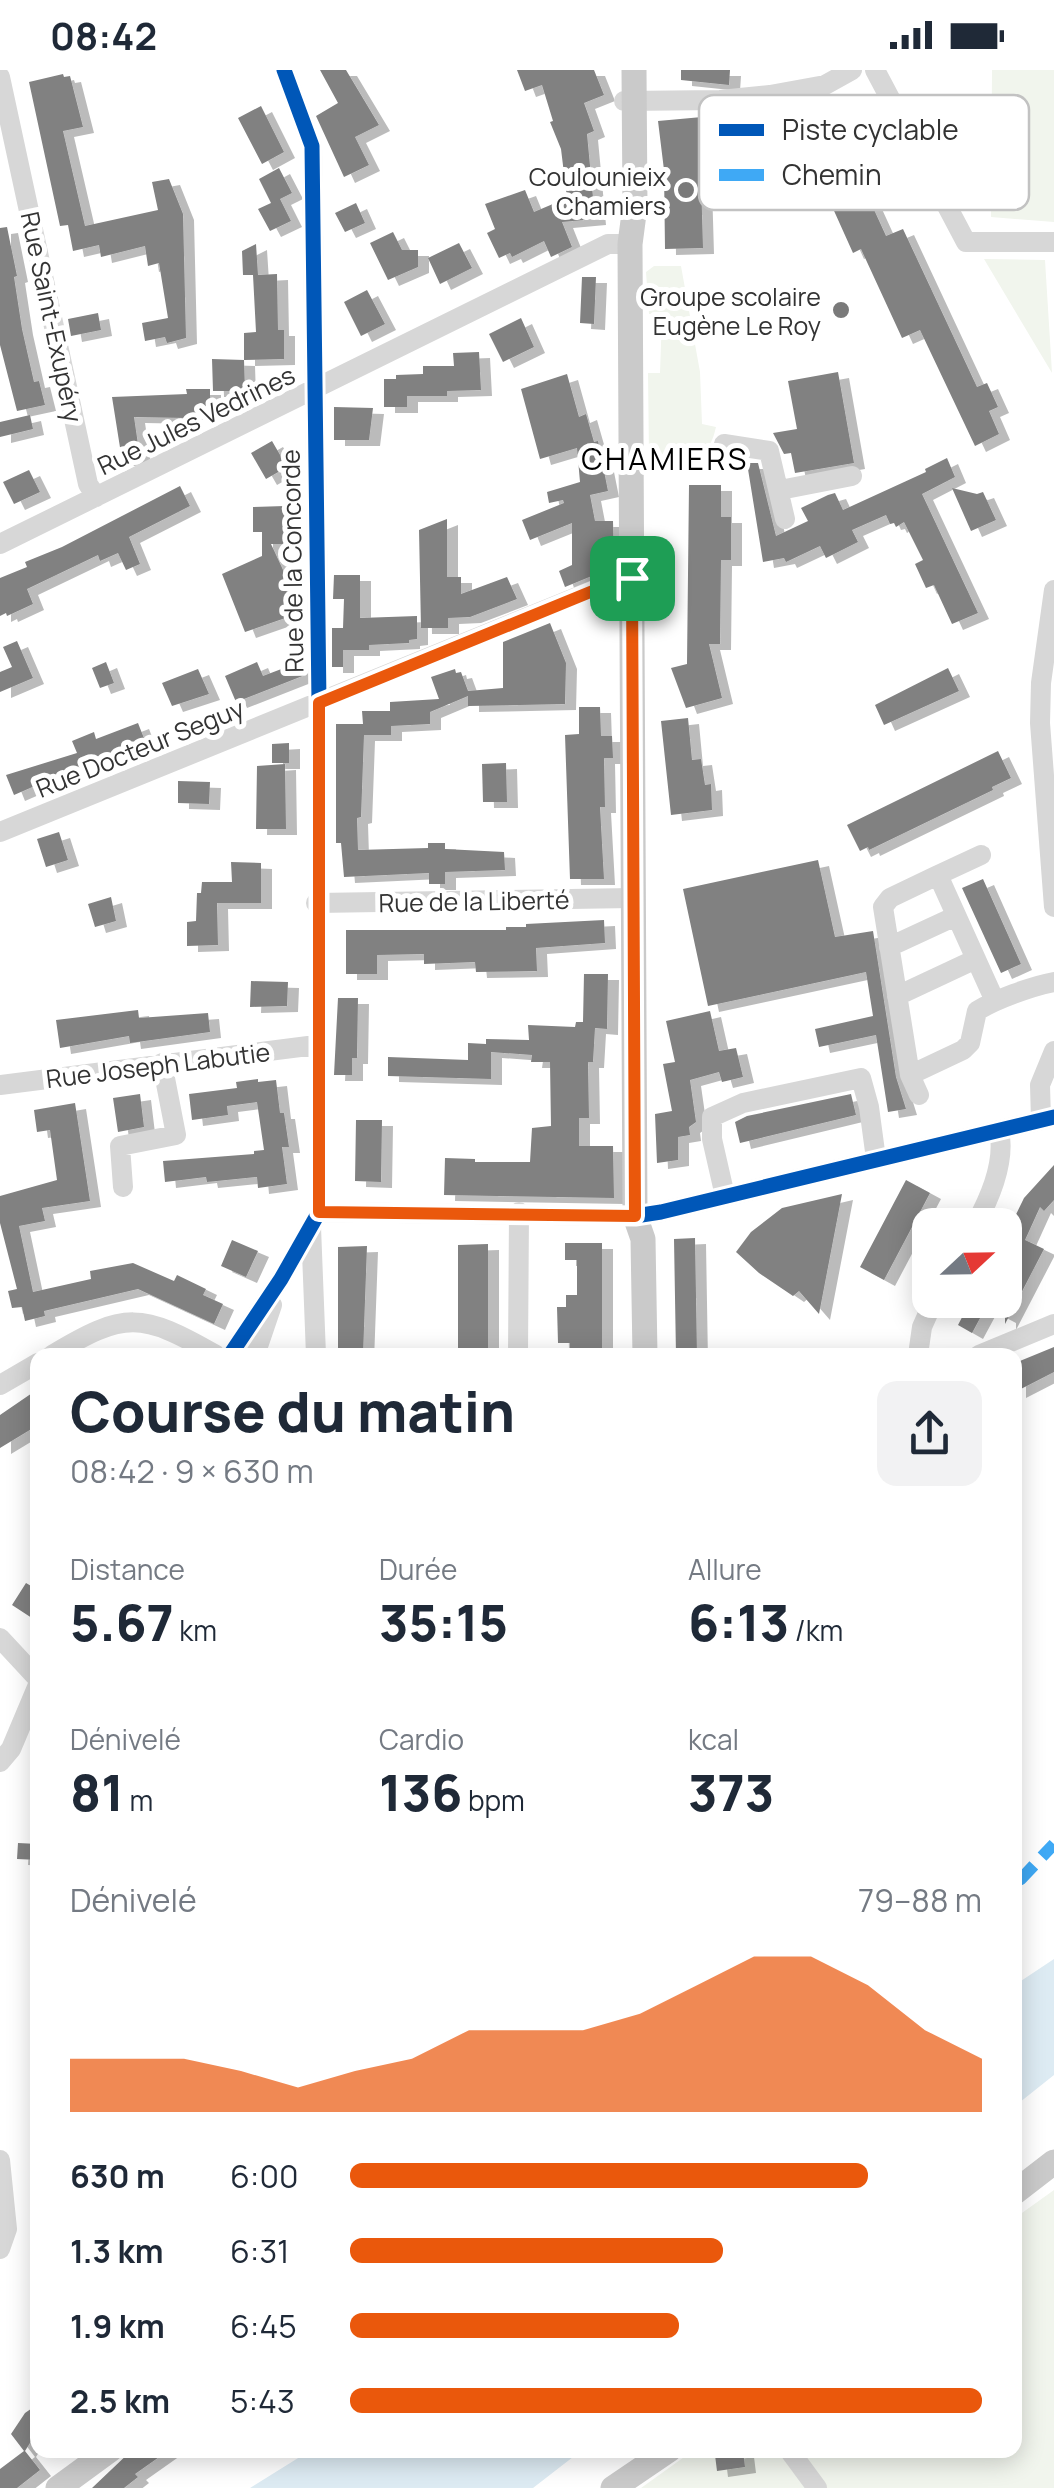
<!DOCTYPE html>
<html lang="fr">
<head>
<meta charset="utf-8">
<style>
	:root { --surface:#fff; --page:#f2f2f3; --text:#1f2937; --muted:#747a83; --accent:#ea580c }
	body { margin:0; font-family:Manrope,sans-serif; background:var(--page); color:var(--text); height:100vh; display:flex; flex-direction:column; font-size:38px; white-space:nowrap }
	* { box-sizing:border-box; margin:0 }
	p { font-size:32px; color:var(--muted) }
	.icon { flex:none; width:55px; height:55px; fill:none; stroke:currentColor; stroke-width:2; stroke-linecap:round; stroke-linejoin:round }
	.map { position:relative; flex:1; overflow:hidden }
	.drawer { position:absolute; left:30px; top:1278px; width:992px; height:1110px; display:flex; flex-direction:column; background:var(--surface); border-radius:20px; box-shadow:0 5px 25px #0003 }
	.drawer>* { flex:none }
	.needle { width:65px; rotate:68deg }
	.fabs { position:absolute; left:912px; top:1138px; display:grid; gap:20px }
	.fabs a { display:grid; place-items:center; width:110px; height:110px; border-radius:20px; background:var(--surface); box-shadow:0 5px 25px #0003; font-size:50px }
	.pin { position:absolute; display:grid; place-items:center; width:85px; height:85px; color:#fff; margin:-42px; border-radius:20px; box-shadow:0 5px 15px #0006 }
	.round { display:grid; place-items:center; flex:none; width:105px; height:105px; border-radius:20px; background:var(--page) }
	.headline { display:flex; align-items:center; justify-content:space-between; height:170px; padding:0 40px }
	h1 { font-size:55px; font-weight:800; line-height:75px }
	.metrics { display:grid; grid-template-columns:repeat(3,1fr); gap:15px; height:170px; padding:10px 40px }
	.metrics div { display:grid; align-content:center }
	.metrics b { font-size:50px; font-weight:800 }
	.metrics small { font-size:28px; font-weight:400 }
	.metrics p { font-size:28px }
	.chart { height:280px; padding:20px 40px }
	.chart p { display:flex; justify-content:space-between }
	.chart svg { width:100%; height:180px; margin-top:10px; fill:var(--accent); opacity:.7 }
	ul { padding:0 40px; list-style:none; font-size:32px }
	li { display:grid; grid-template-columns:160px 120px 1fr; align-items:center; height:75px }
	li i { height:25px; border-radius:12px; background:var(--accent) }
	.status { display:flex; justify-content:space-between; align-items:center; height:70px; padding:0 50px; background:var(--surface); direction:ltr }
	.status svg { height:28px; fill:currentColor }
	.map>svg:first-child { display:block }
	.green { fill:#f1f5ed }
	.water { fill:#ddebf3 }
	.building { fill:#818181; filter:url(#shadow) }
	.lines { fill:none; stroke-linecap:round; stroke-linejoin:round }
	.minor { stroke:#d7d7d7; stroke-width:20 }
	.major { stroke:#cacaca; stroke-width:25 }
	.quiet { stroke:#3fa9f5; stroke-width:12; stroke-dasharray:25 12; stroke-linecap:butt }
	.cycleway-casing { stroke:#fff; stroke-width:21 }
	.cycleway { stroke:#0057b8; stroke-width:15 }
	.route-casing { stroke:#fff; stroke-width:20 }
	.route { stroke:#ea580c; stroke-width:12 }
	.poi-dot { fill:#7a7a7a; stroke:#fff; stroke-width:4 }
	.labels { text-anchor:middle; dominant-baseline:central; stroke-width:10; stroke-linejoin:round; paint-order:stroke }
	.poi-label { font-size:25px; fill:#333; stroke:#fff; text-anchor:end }
	.street-label { font-size:25px; fill:#333; stroke:#fff }
	.quarter-label { font-size:30px; letter-spacing:2.5px; fill:#000; stroke:#fff }
	.key { fill:#fff; stroke:#c2c2c2; stroke-width:2.5 }
	.key-label { font-size:28px; fill:#333 }
</style>
</head>
<body>
<div class="status"><b>08:42</b><svg viewBox="0 0 49 12"><path d="M0 12V9h3v3zM5 12V6h3v6zM10 12V3h3v9zM15 12V0h3v12zM26 1h20v11H26zM47 4h2v5h-2z"/></svg></div>
<div class="map">
<svg width="1054" height="2418" viewBox="0 0 1054 2418">
	<defs>
		<filter id="shadow"><feDropShadow dx="11" dy="6" stdDeviation="0" flood-color="#0004"/></filter>
	</defs>
	<rect width="100%" height="100%" fill="#fff"/>
	<path class="green" d="M992,0H1054V152L991,147Z
		M984,189L1045,190L1052,303Z
		M654,196H681L700,302L702,354L716,357C714,365 712,374 705,380C693,389 664,391 649,387L648,303H660L662,245L649,244L646,202Z
		M1054,2120V2418H641L694,2380H1015V2148Z"/>
	<path class="water" d="M1054,1889V2005L1015,2036V1915Z
		M311,2380H582L533,2418H250Z"/>
	<path class="building" d="M320,0H346L379,55L355,67L369,95L344,107L316,46L338,33Z
		M517,0H594L604,25L584,33L594,61L587,64L595,149L562,152L572,177L551,187L544,171L512,187L510,183L499,188L487,163L495,159L485,134L525,120L534,142L567,128L561,79L550,52L553,51L542,15L525,21Z
		M681,0H730L729,15L681,10Z
		M63,4L64,7L70,6L83,57L63,61L85,156L158,140L152,112L169,109L183,144L186,268L167,273L165,267L145,271L142,253L168,248L159,193L148,196L145,176L101,187L99,175L73,181L68,155L60,156L29,12Z
		M813,33L855,124L865,120L886,166L903,159L977,317L987,313L998,337L989,341L999,364L975,376L920,260L902,268L861,179L853,183L790,43Z
		M261,36L284,82L262,94L238,48Z
		M757,42L769,69L700,76L703,178L665,179L664,100L658,51Z
		M279,98L292,123L280,129L291,151L270,161L258,139L271,133L259,109Z
		M356,133L365,153L345,162L335,143Z
		M7,157L17,206L14,207L22,259L34,312L39,311L45,335L17,341L0,275V158Z
		M393,162L402,180H418V197L388,210L370,173Z
		M459,173L472,198L440,214L428,188Z
		M256,174L258,205L277,204L278,260H284V289L244,290L245,321H213L212,289L244,290V263L256,262L253,205H243L242,181Z
		M582,207H596L594,254L580,253Z
		M367,220L385,254L361,266L344,232Z
		M98,243L101,260L71,266L68,249Z
		M521,248L534,277L503,292L489,264Z
		M479,282L481,320L447,321V326H407V337H384V309H396V305L423,304V296H454L453,283Z
		M838,302L854,393L795,403L791,383L784,384L773,363L797,359L788,311Z
		M567,304L579,347L586,344L594,372L598,371L608,421L590,425L595,451H613L614,497L598,498L599,503L565,517L559,501L572,495V453L530,470L522,450L564,433L563,430L549,433L547,422L580,412L577,378L540,389L521,319Z
		M186,319H210V343L187,344V348L134,347L140,388L122,390L112,327L187,324Z
		M334,337L373,338L369,370H334Z
		M30,345L33,359L0,367V352Z
		M272,371L287,397L266,409L251,383Z
		M947,388L955,407L922,424L978,543L952,554L934,515L926,518L915,494L923,490L904,452L896,457L894,453L890,454L886,445L852,460L858,472L826,488L820,476L786,492L784,488L763,492L747,393H758L776,466L808,451L801,438L828,425L835,423L843,440L926,402L925,399Z
		M29,400L40,422L14,434L3,412Z
		M689,415H721V447H731V490H721L720,574H709L722,628L686,638L671,598L687,594Z
		M180,416L190,436L129,467L140,494L126,500L118,483L100,491L98,485L27,519L33,534L7,546L6,543L0,546V508L27,497L25,492L62,477Z
		M952,418L977,424L983,422L996,450L971,461Z
		M285,436V474H271L283,500L291,546L245,562L222,504L262,486V462H253V437Z
		M447,449V507H461V524L507,507L517,529L470,547L448,548V558H421L419,460Z
		M334,505H360V548L417,546V569L409,570V573L369,575V580H343V597H332V558H343L344,529H333Z
		M550,553L566,593L565,634L468,636V626L430,642V654L391,656V665H364L361,747L357,748L358,780L428,778V773H445V779L504,782L505,800L445,802V814H429V803L344,807L341,773H336V654H363L362,641H390V632L439,629L431,607L455,599L456,603L461,602L468,621L503,618V572Z
		M17,571L33,608L0,622V602L12,597L3,577Z
		M305,590V605L236,632L225,606L257,592L263,606Z
		M106,592L114,613L100,618L92,598Z
		M948,598L959,621L884,655L875,635Z
		M198,599L209,624L172,636L162,613Z
		M579,637H600L601,666H612L613,688H604L605,737H600L604,809H570L565,665L579,664Z
		M688,648L692,690L701,689L705,715L711,714L712,740L671,745L661,651Z
		M138,653L145,671L68,703L71,709L39,721L37,715L14,725L6,705L77,683L72,671L94,662L96,669Z
		M289,673V693H272V674Z
		M998,681L1011,708L992,717L993,720L869,780L868,777L860,781L847,755Z
		M506,693L507,732H483L482,694Z
		M285,694L286,759H256L257,696Z
		M178,711L210,712L209,734L178,733Z
		M59,762L68,790L46,797L37,769Z
		M818,790L835,867L873,861L896,1007L906,1039L888,1042L876,965L819,977L815,959L873,946L866,902L708,936L683,819Z
		M231,792L261,793V833H217L218,875L187,876V852L196,851L197,823H201L202,812H232Z
		M983,809L1021,894L1001,903L962,818Z
		M111,827L116,851L95,857L88,834Z
		M604,850L605,873L536,878L537,901L476,902L475,892L424,894V884L377,885V904H346V860H506V857H526V854Z
		M584,904H608L607,959L595,958L593,992H588L589,1048H579V1076H613L614,1128L444,1125L445,1088L475,1089V1092H530L532,1058L551,1056L550,992H531L532,985L491,982V1009L388,1006V987L468,990V973L486,974V969L529,970L528,955L575,957L576,952H583Z
		M251,911L288,912L287,936L250,937Z
		M338,928H358L357,988H352V1005H334Z
		M138,940L139,948L208,943L210,962L130,973L129,966L60,978L56,950Z
		M710,941L719,981L736,978L743,1007L722,1012L719,1002L690,1010L696,1052L689,1057L690,1065L678,1067V1090L657,1093L655,1044L672,1041L663,994L675,992L666,951Z
		M258,1009V1012L276,1010L280,1043H284L289,1077H282L287,1114L258,1118L257,1107L207,1112L206,1107L165,1112L163,1091L254,1084V1081L264,1080L257,1032L227,1036L228,1045L192,1050L189,1024L237,1018L236,1012Z
		M140,1024L144,1057L118,1062L113,1028Z
		M851,1024L856,1045L740,1073L735,1052L747,1046Z
		M75,1033L90,1131L42,1138L45,1151L19,1156L33,1222L91,1209L90,1201L133,1193L174,1211L177,1205L206,1219L203,1225L223,1234L214,1254L138,1219L44,1241L45,1246L25,1251L22,1237L12,1238L8,1221L17,1219L0,1153V1126L57,1110L50,1060L37,1062L34,1040Z
		M356,1050H382L381,1112L355,1111Z
		M1054,1095V1130L1044,1141L1040,1137L1025,1170L1044,1179L1005,1254V1247L986,1237L972,1263L958,1255L971,1230H1005V1167L1024,1128Z
		M906,1110L930,1123L884,1210L860,1197Z
		M842,1124L833,1171L819,1244L799,1221L793,1226L759,1203L736,1182L751,1162L782,1138Z
		M695,1168L697,1285H676L674,1169Z
		M232,1170L258,1181L246,1207L221,1196Z
		M565,1173H602V1285H570V1273H558L557,1237H566V1225H577V1190H565Z
		M488,1174V1279L458,1278V1175Z
		M367,1176L363,1285H338V1177Z
		M1054,1277V1302L1015,1322V1293Z
		M38,1319V1355L0,1378V1345Z
		M26,1513L38,1520V1552L12,1535Z
		M18,1773L38,1774V1790L17,1789Z
		M38,2334V2360L25,2381L40,2400L17,2418H0V2399L24,2381L11,2364L25,2343Z
		M132,2380H169L135,2404L138,2407L124,2418H92Z
		M743,2381L745,2397L717,2401L715,2385Z"/>
	<g class="lines">
		<path class="minor" d="M875,0L966,172H1054
			M0,7L88,414L96,427
			M624,31L720,30L770,25L825,15L852,0
			M724,374L769,381L785,449
			M780,420L852,406
			M0,474L608,174H630
			M1054,520L1041,613L1040,653L1054,837
			M0,762L621,509L632,508
			M938,805L981,785
			M316,833L632,828
			M889,877L956,846
			M897,926L976,889
			M994,929L938,805L890,828L883,837L910,1005L963,980L970,973L977,941C994,930 1032,916 1054,912
			M910,1005L919,1025
			M0,1015L316,975
			M1041,1050L1040,1015L1054,981
			M123,1117L120,1076L176,1065L162,993
			M725,1126L712,1069V1047L743,1033L861,1008L869,1037L876,1089
			M319,1142L635,1146L661,1142L1054,1047
			M975,1155C990,1128 1006,1092 999,1060
			M311,1157L316,1285
			M52,1285C125,1241 141,1242 216,1285
			M230,1285L281,1209L319,1142V633L312,76L284,0
			M255,1285L272,1235
			M518,1285L519,1142
			M918,1285L922,1257L934,1230
			M979,1285L1054,1254
			M0,1315L38,1293
			M0,1568L38,1609
			M0,1692L11,1679L38,1615
			M0,2090L7,2159L0,2179
			M789,2380L817,2418"/>
		<path class="major" d="M634,0L635,136L630,174L635,1146L643,1169L645,1285
			M1015,2122L1054,2092
			M58,2418L110,2380
			M613,2418L669,2380"/>
		<path class="quiet" d="M1015,1811L1021,1809L1054,1774"/>
		<defs>
			<path id="cycleway" d="M319,1142L635,1146L661,1142L1054,1047
				M230,1285L281,1209L319,1142V633L312,76L284,0"/>
		</defs>
		<use href="#cycleway" class="cycleway-casing"/>
		<use href="#cycleway" class="cycleway"/>
	</g>
	<g class="lines">
		<defs>
			<path id="route" d="M632,508L635,1146L319,1142V633L622,509Z"/>
		</defs>
		<use href="#route" class="route-casing"/>
		<use href="#route" class="route"/>
	</g>
	<g class="poi-dot">
		<circle cx="686" cy="120" r="10"/>
		<circle cx="841" cy="240" r="10"/>
	</g>
	<g class="labels">
		<g class="poi-label">
			<text x="666" y="106">Coulounieix<tspan x="666" dy="29">Chamiers</tspan></text>
			<text x="821" y="226">Groupe scolaire<tspan x="821" dy="29">Eugène Le Roy</tspan></text>
		</g>
		<g class="street-label">
			<text transform="translate(52 247) rotate(78)">Rue Saint-Exupéry</text>
			<text transform="translate(196 350) rotate(-26)">Rue Jules Vedrines</text>
			<text transform="translate(292 491) rotate(-91)">Rue de la Concorde</text>
			<text transform="translate(140 678) rotate(-22)">Rue Docteur Seguy</text>
			<text transform="translate(474 831) rotate(-1)">Rue de la Liberté</text>
			<text transform="translate(158 995) rotate(-7)">Rue Joseph Labutie</text>
		</g>
		<g class="quarter-label">
			<text x="665" y="388">CHAMIERS</text>
		</g>
	</g>
	<rect x="699" y="25" width="330" height="115" rx="15" class="key"/>
	<rect x="719" y="54" width="45" height="12" fill="#0057b8"/>
	<rect x="719" y="99" width="45" height="12" fill="#3fa9f5"/>
	<g class="key-label">
		<text x="782" y="70">Piste cyclable</text>
		<text x="782" y="115">Chemin</text>
	</g>
</svg>
<div class="fabs">
<a><svg class="needle" viewBox="-14 -14 28 28"><path d="M0-13l5 13h-10z" fill="#e53935"/><path d="M0 13l5-13h-10z" fill="#747a83"/></svg></a>
</div>
<div class="pin" style="left:632px;top:508px;background:#1e9e55"><svg class="icon" aria-label="arrive" viewBox="0 0 24 24"><path d="M6 21V4h12l-3 4 3 4H6"/></svg></div>
<section class="drawer">
<div class="headline"><div><h1>Course du matin</h1><p>08:42 · 9 × 630 m</p></div><a class="round"><svg class="icon" aria-label="share" viewBox="0 0 24 24"><path d="M12 15V3M7 8l5-5 5 5M5 13v7h14v-7"/></svg></a></div>
<div class="metrics">
<div><p>Distance</p><b>5.67<small> km</small></b></div>
<div><p>Durée</p><b>35:15</b></div>
<div><p>Allure</p><b>6:13<small> /km</small></b></div>
</div>
<div class="metrics">
<div><p>Dénivelé</p><b>81<small> m</small></b></div>
<div><p>Cardio</p><b>136<small> bpm</small></b></div>
<div><p>kcal</p><b>373</b></div>
</div>
<div class="chart"><p><span>Dénivelé</span>79–88 m</p>
<svg viewBox="0 0 160 44" preserveAspectRatio="none"><path d="M0 44V31L10 31L20 31L30 34L40 38L50 34L60 31L70 24L80 24L90 24L100 20L110 13L120 6L130 6L140 13L150 24L160 31V44z"/></svg>
</div>
<ul>
<li><b>630 m</b>6:00<i style="width:82%"></i></li>
<li><b>1.3 km</b>6:31<i style="width:59%"></i></li>
<li><b>1.9 km</b>6:45<i style="width:52%"></i></li>
<li><b>2.5 km</b>5:43<i style="width:100%"></i></li>
</ul>
</section>
</div>
</body>
</html>
